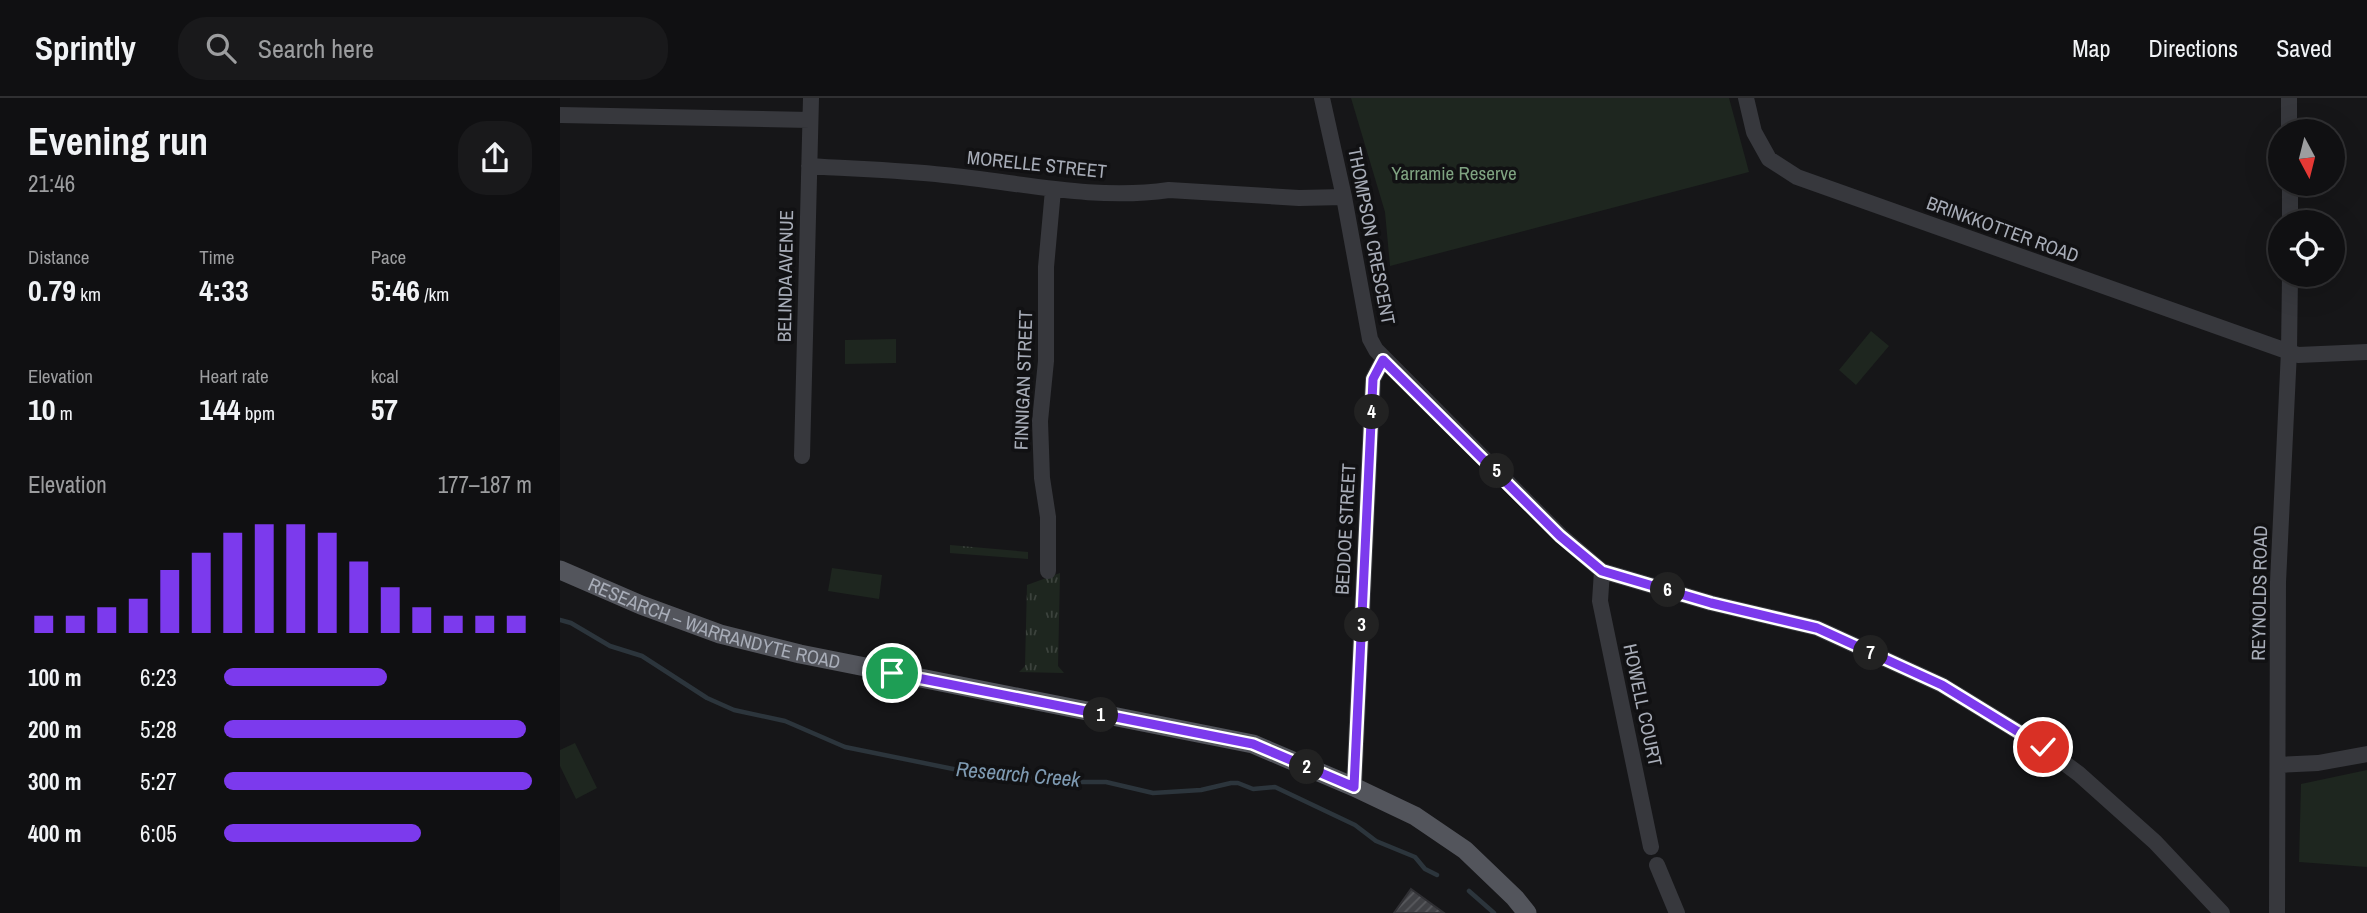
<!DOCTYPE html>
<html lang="en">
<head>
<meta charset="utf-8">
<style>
	:root { --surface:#101012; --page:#19191b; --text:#f1f3f6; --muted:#9c9d9f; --line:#303032; --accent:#7c3aed }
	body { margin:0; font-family:"Archivo Narrow",sans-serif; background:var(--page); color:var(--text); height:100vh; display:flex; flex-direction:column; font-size:26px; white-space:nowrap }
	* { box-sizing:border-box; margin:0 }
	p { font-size:23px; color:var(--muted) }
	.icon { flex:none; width:38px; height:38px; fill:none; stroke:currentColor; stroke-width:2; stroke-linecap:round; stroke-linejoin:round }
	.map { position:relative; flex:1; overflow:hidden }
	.sheet { display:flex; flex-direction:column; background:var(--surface); width:560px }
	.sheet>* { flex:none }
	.needle { width:46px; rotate:173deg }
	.tools { position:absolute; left:1708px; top:21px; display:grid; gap:14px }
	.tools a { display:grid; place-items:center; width:77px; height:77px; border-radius:50%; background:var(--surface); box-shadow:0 7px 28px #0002,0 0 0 2px var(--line); font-size:35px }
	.pin { position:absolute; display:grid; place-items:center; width:60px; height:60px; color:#fff; margin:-30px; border:4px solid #fff; border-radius:50%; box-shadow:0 2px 7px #0007 }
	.km { position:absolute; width:35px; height:35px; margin:-18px; border-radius:50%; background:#222; color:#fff; font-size:19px; line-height:35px; text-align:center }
	.round { display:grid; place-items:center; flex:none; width:74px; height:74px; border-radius:28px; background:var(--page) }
	.headline { display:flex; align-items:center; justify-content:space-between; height:119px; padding:0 28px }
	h1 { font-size:38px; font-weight:800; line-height:52px }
	.metrics { display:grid; grid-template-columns:repeat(3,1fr); gap:10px; height:119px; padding:7px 28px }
	.metrics div { display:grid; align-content:center }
	.metrics b { font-size:30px; font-weight:800 }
	.metrics small { font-size:19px; font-weight:400 }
	.metrics p { font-size:19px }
	.chart { height:196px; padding:14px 28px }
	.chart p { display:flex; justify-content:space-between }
	.chart svg { width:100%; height:126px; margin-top:7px; stroke:var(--accent); stroke-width:6 }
	ul { padding:0 28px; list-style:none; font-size:23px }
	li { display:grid; grid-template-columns:112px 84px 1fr; align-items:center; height:52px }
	li i { height:18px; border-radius:9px; background:var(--accent) }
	header { display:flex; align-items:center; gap:42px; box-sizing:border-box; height:98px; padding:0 35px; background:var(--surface); border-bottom:2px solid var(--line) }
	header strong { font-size:33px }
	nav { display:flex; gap:38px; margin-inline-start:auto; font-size:24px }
	.search { width:490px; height:63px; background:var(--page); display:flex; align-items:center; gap:18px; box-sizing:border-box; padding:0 24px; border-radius:28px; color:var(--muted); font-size:26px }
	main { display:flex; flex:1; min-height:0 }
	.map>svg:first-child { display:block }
	.grass { fill:url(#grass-tufts) }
	.park { fill:#1e261f }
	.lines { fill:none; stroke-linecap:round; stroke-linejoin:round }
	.stream { stroke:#2c353c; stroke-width:4.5 }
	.building { fill:url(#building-hatch); stroke:#303034; stroke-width:2 }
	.minor { stroke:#37383d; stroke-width:16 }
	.major { stroke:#53555c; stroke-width:19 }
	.route-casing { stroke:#fff; stroke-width:14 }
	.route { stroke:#7c3aed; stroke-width:9 }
	.labels { text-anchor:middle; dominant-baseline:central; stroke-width:7; stroke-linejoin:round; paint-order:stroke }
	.street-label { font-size:19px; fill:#a8adb8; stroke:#111113 }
	.park-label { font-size:19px; fill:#7fa381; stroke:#111113 }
	.water-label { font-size:21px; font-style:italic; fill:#7f9bb3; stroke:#111113 }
</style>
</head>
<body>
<header>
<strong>Sprintly</strong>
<div class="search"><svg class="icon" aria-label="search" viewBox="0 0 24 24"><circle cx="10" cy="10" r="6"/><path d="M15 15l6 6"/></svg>Search here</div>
<nav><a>Map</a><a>Directions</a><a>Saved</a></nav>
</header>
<main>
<section class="sheet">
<div class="headline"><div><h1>Evening run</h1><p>21:46</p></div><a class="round"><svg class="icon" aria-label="share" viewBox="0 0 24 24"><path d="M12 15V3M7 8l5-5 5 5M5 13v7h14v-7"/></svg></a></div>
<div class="metrics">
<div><p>Distance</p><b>0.79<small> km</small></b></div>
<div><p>Time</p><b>4:33</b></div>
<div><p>Pace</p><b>5:46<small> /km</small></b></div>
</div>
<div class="metrics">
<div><p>Elevation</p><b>10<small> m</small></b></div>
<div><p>Heart rate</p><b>144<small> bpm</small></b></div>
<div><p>kcal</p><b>57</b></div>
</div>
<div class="chart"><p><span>Elevation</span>177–187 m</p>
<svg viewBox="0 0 160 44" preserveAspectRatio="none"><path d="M5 44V38M15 44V38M25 44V35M35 44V32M45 44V22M55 44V16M65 44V9M75 44V6M85 44V6M95 44V9M105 44V19M115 44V28M125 44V35M135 44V38M145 44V38M155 44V38"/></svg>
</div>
<ul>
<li><b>100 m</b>6:23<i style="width:53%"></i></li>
<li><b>200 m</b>5:28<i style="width:98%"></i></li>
<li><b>300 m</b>5:27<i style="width:100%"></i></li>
<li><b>400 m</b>6:05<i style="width:64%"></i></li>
</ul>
</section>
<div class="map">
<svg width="1807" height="815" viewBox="0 0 1807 815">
	<defs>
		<pattern id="grass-tufts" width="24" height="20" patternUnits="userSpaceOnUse" patternTransform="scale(1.75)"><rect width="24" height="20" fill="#1e261f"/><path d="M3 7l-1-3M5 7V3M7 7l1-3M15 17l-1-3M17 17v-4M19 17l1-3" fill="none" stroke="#3c433d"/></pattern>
		<pattern id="building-hatch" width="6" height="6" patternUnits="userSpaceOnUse" patternTransform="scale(1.75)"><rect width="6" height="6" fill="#404145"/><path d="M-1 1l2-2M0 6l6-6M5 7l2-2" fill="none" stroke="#595a5e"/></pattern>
	</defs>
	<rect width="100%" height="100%" fill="#161618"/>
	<path class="grass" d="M390,447L468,454V461L390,455Z
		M500,475L498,568L504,575L459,574L465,568L467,487Z"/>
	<path class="park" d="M791,0H1169L1189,74L830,168L825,114Z
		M1311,233L1329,248L1296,287L1279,272Z
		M336,241V265L285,266V242Z
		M272,470L322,477L319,501L268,493Z
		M15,645L37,690L16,701L0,668V652Z
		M1807,672V769L1739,764L1741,686Z"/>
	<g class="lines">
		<path class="stream" d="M0,522L11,525L50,548L82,558L147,600L174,612L225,623L285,649L418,676L449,680L469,678L504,684H546L593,695L641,692L671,685H678L693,691L715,689L795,727L816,743L855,759L865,771L877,777
			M909,793L934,815"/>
	</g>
	<path class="building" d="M851,791L884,815H834Z"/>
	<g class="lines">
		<path class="minor" d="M762,0L784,99L810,241L816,252L1000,437L1042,473L1151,505L1257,530L1382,587L1483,649L1519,676L1595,744L1662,815
			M1186,0L1194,34L1209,61L1237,79L1738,257L1807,254
			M1729,0V33
			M0,17L250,22
			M249,68C294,71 339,72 384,77C459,84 533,103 609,92L739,100L784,99
			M1730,86V124
			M242,358L251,0
			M488,473V419L482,380L480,323L486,263V169L493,92
			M1042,473L1040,503L1091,749
			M1718,667L1758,665L1807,656
			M794,689L813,281L823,262
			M1097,767L1117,815
			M1717,815L1718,484L1729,253L1730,177"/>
		<path class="major" id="s1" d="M0,472L81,507L160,536L240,556L693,646L794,689L855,718L905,752L955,800L967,815"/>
	</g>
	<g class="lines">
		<defs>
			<path id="route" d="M332,575L693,646L794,689L813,281L823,262L1000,438L1042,473L1151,505L1257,530L1382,587L1483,649"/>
		</defs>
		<use href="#route" class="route-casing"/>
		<use href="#route" class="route"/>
	</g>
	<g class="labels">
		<g class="street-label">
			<text transform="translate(477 66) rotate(6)">MORELLE STREET</text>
			<text transform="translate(1443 131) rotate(20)">BRINKKOTTER ROAD</text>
			<text transform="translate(812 138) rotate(79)">THOMPSON CRESCENT</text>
			<text transform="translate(225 178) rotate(-89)">BELINDA AVENUE</text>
			<text transform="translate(463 282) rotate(-88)">FINNIGAN STREET</text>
			<text transform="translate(785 431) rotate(-87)">BEDDOE STREET</text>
			<text transform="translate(1699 495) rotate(-89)">REYNOLDS ROAD</text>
			<text stroke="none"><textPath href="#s1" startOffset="164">RESEARCH – WARRANDYTE ROAD</textPath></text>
			<text transform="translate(1083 607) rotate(78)">HOWELL COURT</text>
		</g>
		<g class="park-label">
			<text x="894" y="75">Yarramie Reserve</text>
		</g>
		<g class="water-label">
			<text transform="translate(458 676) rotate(5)">Research Creek</text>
		</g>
	</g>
</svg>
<div class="tools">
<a><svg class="needle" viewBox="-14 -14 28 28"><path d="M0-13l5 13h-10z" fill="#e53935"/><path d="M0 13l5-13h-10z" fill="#9c9d9f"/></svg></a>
<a><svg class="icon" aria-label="locate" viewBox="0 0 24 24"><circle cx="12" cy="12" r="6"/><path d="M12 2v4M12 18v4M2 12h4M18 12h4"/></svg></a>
</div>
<div class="pin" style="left:332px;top:575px;background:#1e9e55"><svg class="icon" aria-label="arrive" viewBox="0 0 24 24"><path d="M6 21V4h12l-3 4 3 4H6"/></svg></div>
<div class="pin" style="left:1483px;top:649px;background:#d93025"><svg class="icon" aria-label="check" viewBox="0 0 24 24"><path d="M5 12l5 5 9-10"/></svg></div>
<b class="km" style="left:541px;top:617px">1</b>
<b class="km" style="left:747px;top:669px">2</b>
<b class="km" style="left:802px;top:527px">3</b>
<b class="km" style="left:812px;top:314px">4</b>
<b class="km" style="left:937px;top:373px">5</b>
<b class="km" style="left:1108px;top:492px">6</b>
<b class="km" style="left:1311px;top:555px">7</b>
</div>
</main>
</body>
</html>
